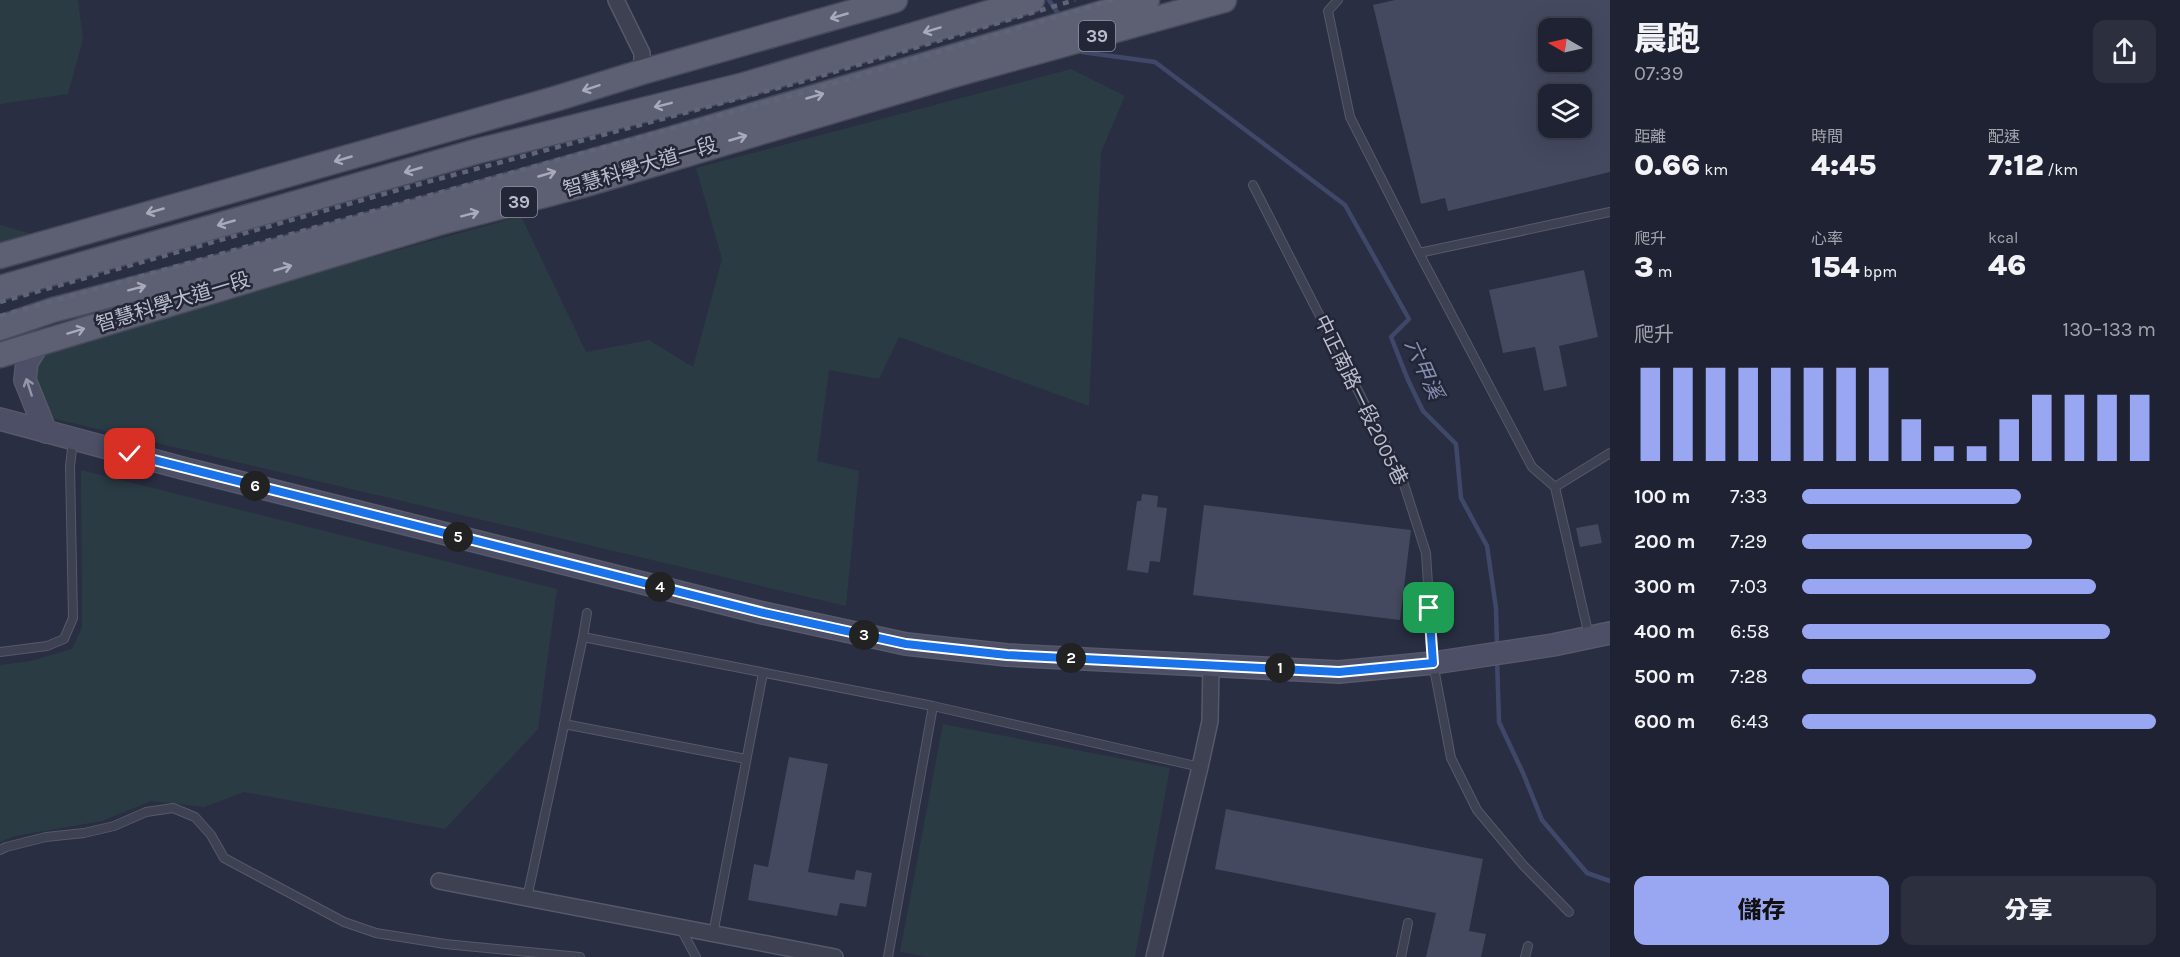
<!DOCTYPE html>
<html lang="zh-TW">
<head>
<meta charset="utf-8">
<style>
	:root { --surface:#1f2232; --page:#2c2f3e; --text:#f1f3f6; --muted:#a1a4ac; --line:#3c3f4d; --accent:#99a7f2 }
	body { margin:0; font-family:Karla,"Noto Sans TC",sans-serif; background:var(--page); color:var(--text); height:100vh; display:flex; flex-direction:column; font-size:22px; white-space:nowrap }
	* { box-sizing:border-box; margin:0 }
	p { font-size:20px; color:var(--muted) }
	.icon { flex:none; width:33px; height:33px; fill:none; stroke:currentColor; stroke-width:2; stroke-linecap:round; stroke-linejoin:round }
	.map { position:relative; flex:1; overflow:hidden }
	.details { display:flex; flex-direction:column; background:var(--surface); width:570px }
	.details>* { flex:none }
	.needle { width:39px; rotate:279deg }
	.controls { position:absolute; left:1538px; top:18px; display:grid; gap:12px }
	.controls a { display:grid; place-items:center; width:54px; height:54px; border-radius:12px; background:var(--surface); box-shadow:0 6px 24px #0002,0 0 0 2px var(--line); font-size:30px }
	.pin { position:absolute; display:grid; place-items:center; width:51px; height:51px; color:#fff; margin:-26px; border-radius:12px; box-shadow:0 3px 9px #0006 }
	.km { position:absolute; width:30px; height:30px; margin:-15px; border-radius:50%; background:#222; color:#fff; font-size:16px; line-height:30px; text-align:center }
	.round { display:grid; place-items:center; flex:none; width:63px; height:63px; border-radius:12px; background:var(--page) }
	.summary { display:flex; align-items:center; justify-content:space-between; height:102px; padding:0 24px }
	h1 { font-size:33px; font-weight:800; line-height:45px }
	.stats { display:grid; grid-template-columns:repeat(3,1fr); gap:9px; height:102px; padding:6px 24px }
	.stats div { display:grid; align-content:center }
	.stats b { font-size:30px; font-weight:800 }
	.stats small { font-size:16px; font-weight:400 }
	.stats p { font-size:16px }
	.chart { height:168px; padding:12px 24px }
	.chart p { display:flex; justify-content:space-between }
	.chart svg { width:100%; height:108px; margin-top:6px; stroke:var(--accent); stroke-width:6 }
	.cta { display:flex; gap:12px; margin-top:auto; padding:12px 24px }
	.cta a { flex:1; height:69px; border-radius:12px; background:var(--accent); color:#111; font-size:24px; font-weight:800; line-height:69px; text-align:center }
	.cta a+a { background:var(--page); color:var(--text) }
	ul { padding:0 24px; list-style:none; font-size:20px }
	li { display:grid; grid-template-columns:96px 72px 1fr; align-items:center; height:45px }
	li i { height:15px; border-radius:8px; background:var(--accent) }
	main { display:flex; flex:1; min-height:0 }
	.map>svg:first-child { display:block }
	.green { fill:#2b3b43 }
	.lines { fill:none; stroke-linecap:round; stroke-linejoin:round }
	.stream { stroke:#40486a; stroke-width:4.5 }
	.building { fill:#444960; fill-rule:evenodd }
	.lane-casing { stroke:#565969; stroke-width:10 }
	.street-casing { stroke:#565969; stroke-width:18 }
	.secondary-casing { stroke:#565969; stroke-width:24 }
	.primary-casing { stroke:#474a5b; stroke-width:27 }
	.lane { stroke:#3d4152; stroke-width:8 }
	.street { stroke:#3d4152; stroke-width:15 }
	.secondary { stroke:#4c4f65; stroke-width:21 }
	.primary { stroke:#5c6072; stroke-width:24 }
	.rail { stroke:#606478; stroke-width:4.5; stroke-dasharray:6 6; stroke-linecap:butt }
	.oneway { stroke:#a8aaba }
	.oneway2 { stroke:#9496a8 }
	.route-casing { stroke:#fff; stroke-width:12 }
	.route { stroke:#1a73e8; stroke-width:8 }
	.labels { text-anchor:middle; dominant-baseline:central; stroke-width:5; stroke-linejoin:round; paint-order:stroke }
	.shield { fill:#222637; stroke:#8d909f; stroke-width:1.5 }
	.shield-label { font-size:18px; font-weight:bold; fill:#bbbdcc }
	.street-label { font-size:20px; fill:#bbbdcc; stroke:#222637 }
	.water-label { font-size:21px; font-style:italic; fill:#848db1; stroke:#222637 }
</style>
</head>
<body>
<main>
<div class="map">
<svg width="1610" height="957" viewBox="0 0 1610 957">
	<rect width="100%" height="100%" fill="#292e42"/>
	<path class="green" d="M0,0H78L83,39L68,94L0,104Z
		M1071,69L1125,96L1101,152L1089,406L899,337L879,379L829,370L817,461L859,471L846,606L51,418L30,380L45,348L521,216L586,352L649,340L693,367L722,259L696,168Z
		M0,225L68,244L0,257Z
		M81,470L557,589L538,729L445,829L244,792L204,807L151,801L102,821L15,836L0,842V665L31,661L72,649L82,627Z
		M943,724L1170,768L1135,957H928L900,952Z"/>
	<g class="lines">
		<path class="stream" d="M1049,0L1061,18
			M1079,48L1082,52L1155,62L1345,205L1409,319L1391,337L1408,380L1423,411L1456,444L1461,498L1487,546L1496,608L1497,647
			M1497,658L1499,722L1523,773L1542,820L1587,873L1610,881"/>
	</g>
	<path class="building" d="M1395,0H1610V172L1448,211L1445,198L1421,204L1373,5ZM1548,28H1581V62H1548ZM1548,94H1581V128H1548Z
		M1584,270L1598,337L1559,346L1567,386L1544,391L1535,347L1503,353L1489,290Z
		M1142,494L1158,496L1157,507L1167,508L1160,562L1150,561L1148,573L1127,570L1137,501H1141Z
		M1204,505L1411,530L1400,620L1193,595Z
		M1598,524L1602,543L1580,547L1576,528Z
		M789,757L828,764L808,872L854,880L856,870L872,873L866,907L840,903L837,916L748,900L754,864L768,867Z
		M1226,809L1483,859L1469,931L1486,934L1481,957H1426L1436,913L1215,869Z"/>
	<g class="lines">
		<defs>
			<path id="lane" d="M1338,0L1328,11L1350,117L1419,253L1610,212
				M1253,185L1401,475L1426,553L1433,663L1451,758L1477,810L1523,865L1569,912
				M1419,253L1532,467L1555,487
				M1589,636L1555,487L1610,453
				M583,637L587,613
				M0,652L47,646L64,639L73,618L70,466L73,441
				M564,724L746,759
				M0,850L6,847L46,837L84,833L114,826L146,812L173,808L195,817L211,835L224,858L344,922L376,933L445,944L580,957
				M527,898L583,637L933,706L1200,767
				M681,929L696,957
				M713,934L763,673
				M888,957L933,706
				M1401,957L1408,923
				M1525,957L1528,946"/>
			<path id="street" d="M616,0L642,53V72
				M439,881L835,957
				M1154,957L1200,767L1210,721L1211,665"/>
			<path id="secondary" d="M39,343L27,362L25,380L46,432
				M0,419L186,469L763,613L906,644L1007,655L1339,672L1433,663L1553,645L1610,633"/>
			<path id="primary" d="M0,256L558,98L642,72L895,0
				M0,288L478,151L744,85L1032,0
				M0,328L53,310L230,264L664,141L1147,0
				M0,355L438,223L583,185L953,75L1224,0"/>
		</defs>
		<use href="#lane" class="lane-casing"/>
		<use href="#street" class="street-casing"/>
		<use href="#secondary" class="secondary-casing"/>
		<use href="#primary" class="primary-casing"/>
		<use href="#lane" class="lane"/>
		<use href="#street" class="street"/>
		<use href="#secondary" class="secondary"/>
		<use href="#primary" class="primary"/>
		<path class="rail" d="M0,302L416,185L804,81L1075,0
			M0,316L416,199L809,91L1113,0"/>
	</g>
	<defs><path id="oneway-shaft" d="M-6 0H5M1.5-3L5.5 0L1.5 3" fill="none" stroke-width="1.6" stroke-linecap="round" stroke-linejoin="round" transform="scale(1.5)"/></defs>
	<g class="oneway">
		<use href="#oneway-shaft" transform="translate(839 16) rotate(164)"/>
		<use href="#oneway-shaft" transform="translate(932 30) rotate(163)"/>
		<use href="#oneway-shaft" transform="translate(591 88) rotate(162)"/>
		<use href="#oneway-shaft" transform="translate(815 96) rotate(-16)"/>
		<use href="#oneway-shaft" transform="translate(663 105) rotate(166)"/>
		<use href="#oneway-shaft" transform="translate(738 138) rotate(-16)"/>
		<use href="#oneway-shaft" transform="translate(343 159) rotate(164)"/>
		<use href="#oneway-shaft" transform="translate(413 170) rotate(164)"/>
		<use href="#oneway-shaft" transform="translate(547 174) rotate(-16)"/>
		<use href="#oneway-shaft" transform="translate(155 211) rotate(164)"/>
		<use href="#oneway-shaft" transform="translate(470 214) rotate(-15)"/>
		<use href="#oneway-shaft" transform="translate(226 223) rotate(164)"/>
		<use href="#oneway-shaft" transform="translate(283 268) rotate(-16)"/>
		<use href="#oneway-shaft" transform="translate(137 288) rotate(-15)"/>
		<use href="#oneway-shaft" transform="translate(76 331) rotate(-17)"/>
	</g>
	<use class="oneway2" href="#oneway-shaft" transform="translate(29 387) rotate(-108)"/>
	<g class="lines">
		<defs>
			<path id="route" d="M130,454L764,613L906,644L1007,655L1339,672L1433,663L1429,608"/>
		</defs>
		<use href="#route" class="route-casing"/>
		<use href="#route" class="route"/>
	</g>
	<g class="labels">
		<g class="shield">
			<rect x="1079" y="21" width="36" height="30" rx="4.5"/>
			<rect x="501" y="187" width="36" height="30" rx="4.5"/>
		</g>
		<g class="shield-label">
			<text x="1097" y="36">39</text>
			<text x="519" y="202">39</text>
		</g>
		<g class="street-label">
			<text transform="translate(640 167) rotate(-17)">智慧科學大道一段</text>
			<text transform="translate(173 302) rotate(-17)">智慧科學大道一段</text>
			<text transform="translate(1361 400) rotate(64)">中正南路一段2005巷</text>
		</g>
		<g class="water-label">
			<text transform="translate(1424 369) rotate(66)">六甲溪</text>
		</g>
	</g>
</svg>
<div class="controls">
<a><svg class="needle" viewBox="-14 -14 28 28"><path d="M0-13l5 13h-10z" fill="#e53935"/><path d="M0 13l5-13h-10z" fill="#a1a4ac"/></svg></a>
<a><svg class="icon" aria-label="layers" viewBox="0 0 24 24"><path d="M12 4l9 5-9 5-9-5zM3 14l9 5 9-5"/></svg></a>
</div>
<div class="pin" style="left:1429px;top:608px;background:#1e9e55"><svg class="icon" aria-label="arrive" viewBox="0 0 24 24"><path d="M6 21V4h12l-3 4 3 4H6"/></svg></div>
<div class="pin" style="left:130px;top:454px;background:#d93025"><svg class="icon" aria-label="check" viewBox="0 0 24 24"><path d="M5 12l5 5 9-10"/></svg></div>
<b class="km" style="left:1280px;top:668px">1</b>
<b class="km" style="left:1071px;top:658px">2</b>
<b class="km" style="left:864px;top:635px">3</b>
<b class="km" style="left:660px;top:587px">4</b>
<b class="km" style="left:458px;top:537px">5</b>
<b class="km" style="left:255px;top:486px">6</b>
</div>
<section class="details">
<div class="summary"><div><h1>晨跑</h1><p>07:39</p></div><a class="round"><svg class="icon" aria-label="share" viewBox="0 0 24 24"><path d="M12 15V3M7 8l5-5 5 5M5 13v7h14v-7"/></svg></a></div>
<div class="stats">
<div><p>距離</p><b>0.66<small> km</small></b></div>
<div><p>時間</p><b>4:45</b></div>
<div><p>配速</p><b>7:12<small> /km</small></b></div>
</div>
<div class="stats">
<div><p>爬升</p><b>3<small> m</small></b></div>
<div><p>心率</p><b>154<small> bpm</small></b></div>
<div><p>kcal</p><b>46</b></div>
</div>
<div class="chart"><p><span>爬升</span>130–133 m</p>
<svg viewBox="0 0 160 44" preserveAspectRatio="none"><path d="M5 44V6M15 44V6M25 44V6M35 44V6M45 44V6M55 44V6M65 44V6M75 44V6M85 44V27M95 44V38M105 44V38M115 44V27M125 44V17M135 44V17M145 44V17M155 44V17"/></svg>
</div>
<ul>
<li><b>100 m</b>7:33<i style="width:62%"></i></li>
<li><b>200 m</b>7:29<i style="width:65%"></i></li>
<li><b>300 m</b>7:03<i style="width:83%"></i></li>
<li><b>400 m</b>6:58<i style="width:87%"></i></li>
<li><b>500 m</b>7:28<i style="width:66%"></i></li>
<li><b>600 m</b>6:43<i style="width:100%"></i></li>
</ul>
<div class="cta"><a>儲存</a><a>分享</a></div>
</section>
</main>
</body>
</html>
